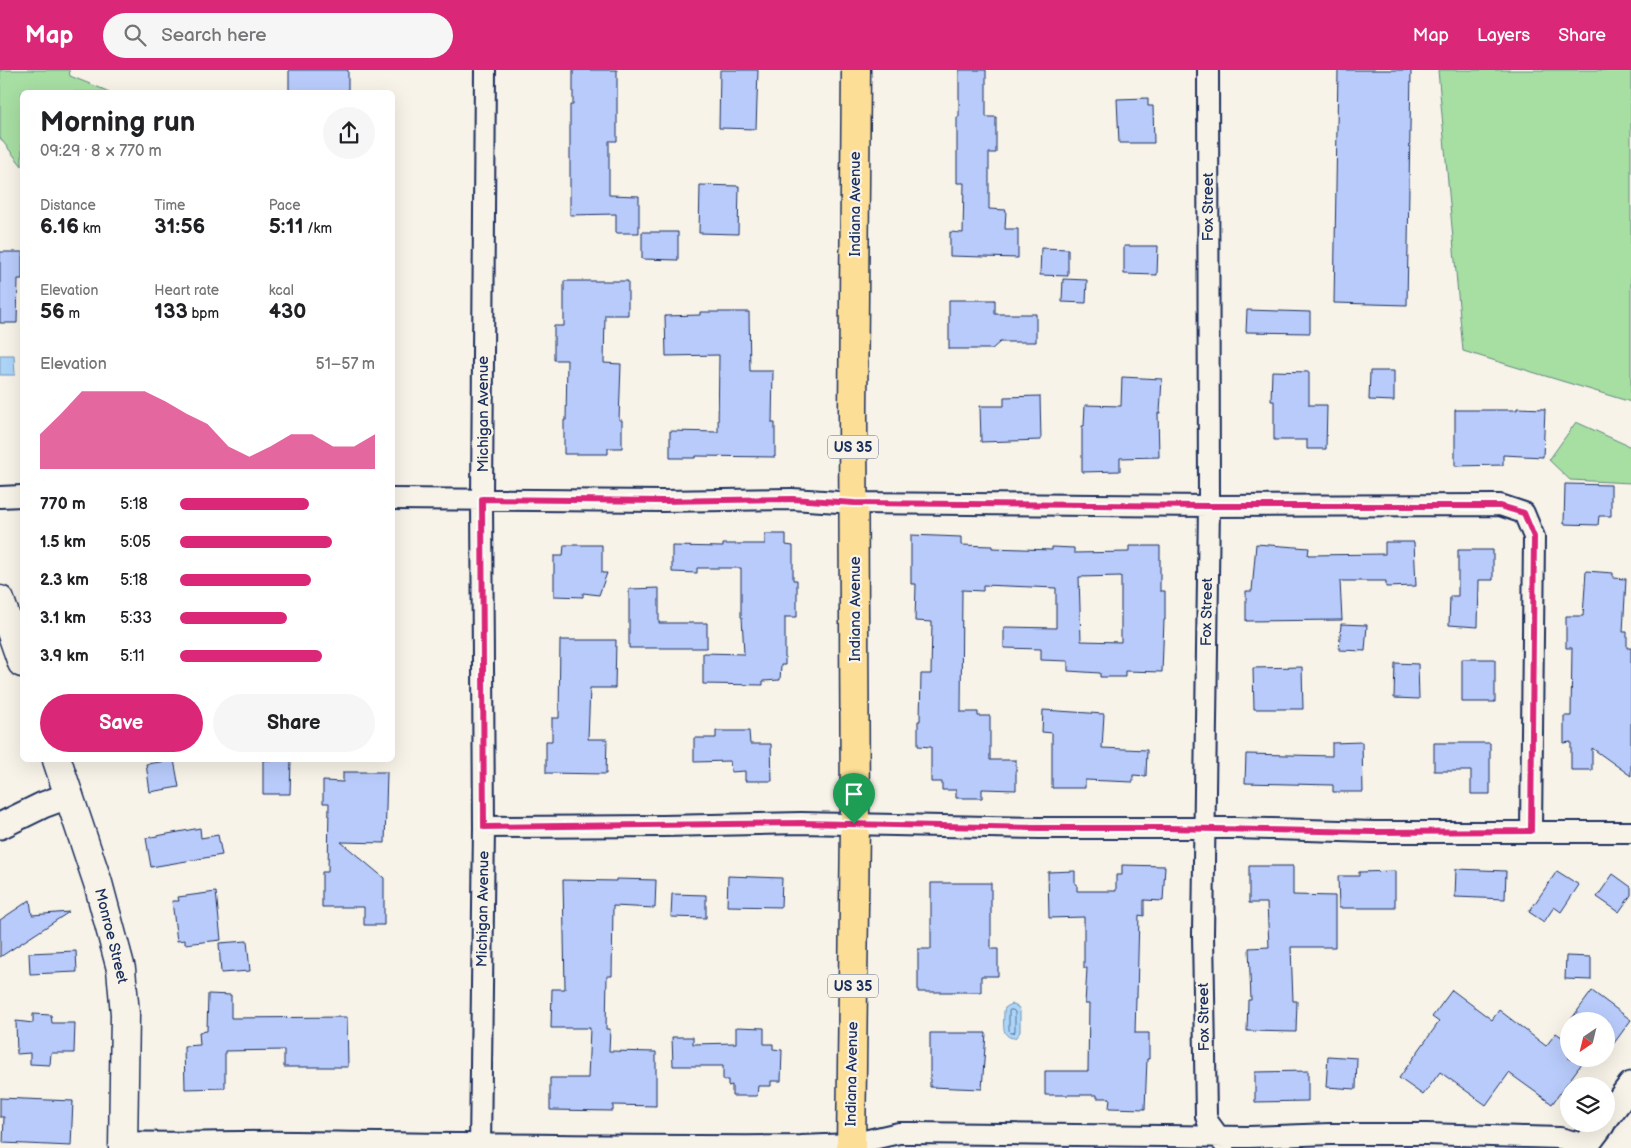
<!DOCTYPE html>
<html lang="en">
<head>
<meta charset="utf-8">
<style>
	:root { --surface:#fff; --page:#f6f6f6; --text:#202124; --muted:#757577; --accent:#db2777 }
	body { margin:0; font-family:"Balsamiq Sans",sans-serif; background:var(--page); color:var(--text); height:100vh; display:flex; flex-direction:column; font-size:19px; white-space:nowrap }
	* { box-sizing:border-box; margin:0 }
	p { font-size:16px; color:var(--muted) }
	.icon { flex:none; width:28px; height:28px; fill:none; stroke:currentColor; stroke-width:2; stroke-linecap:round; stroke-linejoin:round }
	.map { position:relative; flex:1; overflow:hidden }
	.drawer { position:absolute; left:20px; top:20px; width:375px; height:672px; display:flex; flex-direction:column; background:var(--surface); border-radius:8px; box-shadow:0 5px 20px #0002 }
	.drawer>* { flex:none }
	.needle { width:32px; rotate:215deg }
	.fabs { position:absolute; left:1560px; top:942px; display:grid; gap:10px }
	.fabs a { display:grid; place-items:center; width:55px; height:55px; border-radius:50%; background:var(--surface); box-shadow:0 5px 20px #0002; font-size:25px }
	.pin { position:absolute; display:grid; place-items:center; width:42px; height:42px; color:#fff; margin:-51px -21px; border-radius:50% 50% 50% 0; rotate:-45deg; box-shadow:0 0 5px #0007 }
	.pin .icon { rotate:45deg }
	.round { display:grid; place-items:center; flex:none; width:52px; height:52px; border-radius:26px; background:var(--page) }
	.head { display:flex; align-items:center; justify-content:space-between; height:85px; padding:0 20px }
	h1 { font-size:28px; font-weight:800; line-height:38px }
	.metrics { display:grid; grid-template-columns:repeat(3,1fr); gap:8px; height:85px; padding:5px 20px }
	.metrics div { display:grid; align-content:center }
	.metrics b { font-size:21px; font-weight:800 }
	.metrics small { font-size:14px; font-weight:400 }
	.metrics p { font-size:14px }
	.chart { height:140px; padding:10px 20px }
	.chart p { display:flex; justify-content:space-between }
	.chart svg { width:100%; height:90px; margin-top:5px; fill:var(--accent); opacity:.7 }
	.primary-button { display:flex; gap:10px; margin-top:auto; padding:10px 20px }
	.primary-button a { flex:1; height:58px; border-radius:30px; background:var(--accent); color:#fff; font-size:20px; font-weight:800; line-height:58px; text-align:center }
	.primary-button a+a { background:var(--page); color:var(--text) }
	ul { padding:0 20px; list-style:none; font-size:16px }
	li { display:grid; grid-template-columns:80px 60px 1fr; align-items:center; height:38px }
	li i { height:12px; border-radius:6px; background:var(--accent) }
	header { display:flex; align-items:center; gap:30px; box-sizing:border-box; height:70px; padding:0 25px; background:var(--accent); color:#fff }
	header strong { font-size:24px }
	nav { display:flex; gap:28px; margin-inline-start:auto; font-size:18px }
	.search { width:350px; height:45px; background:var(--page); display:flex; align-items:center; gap:12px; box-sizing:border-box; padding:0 18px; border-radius:28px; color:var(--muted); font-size:19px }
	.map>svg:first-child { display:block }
	.green { fill:#a7dea2; stroke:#618680 }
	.water { fill:#acd5f7; stroke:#7293ba }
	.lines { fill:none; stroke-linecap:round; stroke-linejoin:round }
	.shore { stroke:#55719b; stroke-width:1 }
	.building { fill:#b8cbfa; stroke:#1b2f5e; fill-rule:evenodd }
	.minor-casing { stroke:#1b2f5e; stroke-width:24 }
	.tertiary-casing { stroke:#1b2f5e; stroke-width:29 }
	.secondary-casing { stroke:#1b2f5e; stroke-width:31 }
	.primary-casing { stroke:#1b2f5e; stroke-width:31 }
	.minor { stroke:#f7f3e8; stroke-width:20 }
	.tertiary { stroke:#f7f3e8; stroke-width:25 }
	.secondary { stroke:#f7f3e8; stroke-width:28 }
	.primary { stroke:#fcde96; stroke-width:28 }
	.route-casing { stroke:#fff; stroke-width:10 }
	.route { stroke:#db2777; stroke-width:6 }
	.labels { text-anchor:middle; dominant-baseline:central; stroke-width:4.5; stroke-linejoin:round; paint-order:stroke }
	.shield { fill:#f7f3e8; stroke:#5d6a87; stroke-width:1 }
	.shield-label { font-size:14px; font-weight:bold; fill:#1b2f5e }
	.street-label { font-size:15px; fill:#1b2f5e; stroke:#f7f3e8 }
</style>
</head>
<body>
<header>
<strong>Map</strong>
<div class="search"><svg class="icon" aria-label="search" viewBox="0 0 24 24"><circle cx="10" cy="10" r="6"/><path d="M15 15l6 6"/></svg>Search here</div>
<nav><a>Map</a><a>Layers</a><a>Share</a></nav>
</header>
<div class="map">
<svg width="1631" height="1078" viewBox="0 0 1631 1078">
	<rect width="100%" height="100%" fill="#f7f3e8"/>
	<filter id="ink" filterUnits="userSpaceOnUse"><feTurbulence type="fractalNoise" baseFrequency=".02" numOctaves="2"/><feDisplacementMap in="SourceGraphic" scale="10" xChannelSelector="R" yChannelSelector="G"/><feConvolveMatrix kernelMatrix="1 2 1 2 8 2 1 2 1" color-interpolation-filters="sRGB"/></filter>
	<g filter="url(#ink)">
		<path class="green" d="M0,0H69L70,6L110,22H22V96L0,68Z
			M1438,0H1631V332L1463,281Z
			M1576,352L1631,377V413L1570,410L1549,390Z"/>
		<path class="water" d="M0,285H14L15,305H0Z
			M1011,934L1018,937L1020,941V962L1015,968C1000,968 1004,952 1004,941L1005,938Z"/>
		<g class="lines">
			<path class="shore" d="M1010,940H1013L1015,942V961L1013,963H1010L1009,960V942Z"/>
		</g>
		<path class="building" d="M289,0H348V22H289Z
			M573,0H617V71H609V125L639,126V163H616V144L570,145V35H573Z
			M720,0H758L756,59L719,58Z
			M959,0H986V47H996V83H989V139L1006,140L1005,159H1018V188L950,186V162L963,163L964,113H957V47H959Z
			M1338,0H1411L1407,235L1334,233Z
			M1148,28V36H1153L1154,73H1119L1117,29Z
			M700,115L739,116L738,164L699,163Z
			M642,162H678V190L642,189Z
			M1124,176H1158L1157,205L1124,204Z
			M1041,178L1068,179V206L1040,205Z
			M0,182H22V209H18L17,253H0Z
			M1063,209L1087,210L1086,233L1062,232Z
			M564,211H628V245H605L604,293L621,294L619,350H622V378H608V384H564V350H566L567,290H554V256H564Z
			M949,230H995V244H1036V272H1000L992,279H949Z
			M1247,240L1310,242V263L1246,262Z
			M700,242H749L750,301H773L772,353H775V387L696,386L695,388H670V361L718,362L719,285L666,286L665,246L700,245Z
			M1272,301L1309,302V335H1327L1326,379H1307V370H1274V331H1271Z
			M1370,301H1394V331L1369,330Z
			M1122,307L1162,309L1160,343H1158L1159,387L1120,388V401L1082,402V356H1084L1085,335L1121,336Z
			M1040,326L1041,370L981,372L980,336H1004V327Z
			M1517,338L1545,339L1543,387L1503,385V395L1455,396V340H1517Z
			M1565,414L1611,415V446H1599L1598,455L1564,454Z
			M765,464H786V475L793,476V510H797V547H785V595H781L780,610L763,611V615L703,614V583L744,584L742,547H741V498H697V503L672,502V476L723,477V474H765Z
			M911,465L961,467V475L992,476V478L1052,480V477L1074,478V483L1129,482V476H1160V521H1165V550H1164L1162,602L1125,601V607H1100V603L1068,601V591L1041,590V579L1004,578V557L1056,558V518L983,515V521L962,520L961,642H978V646H990V690H1016V720L982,719V728H956V720H942V712H931V677L918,676V651H920L921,604H931L932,552L915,551L916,514H911ZM1121,506V572L1081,571L1079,507Z
			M1385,472H1414L1416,516L1386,517V511H1340L1342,550L1246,551V521H1252L1256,474L1309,478L1308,485L1385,484Z
			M564,475H602V503H607L599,525L583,523V527L554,526V486H563Z
			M1458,480H1493V510H1479L1478,557L1449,555L1450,526H1458Z
			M1586,501L1613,503V508L1626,509L1623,562H1627V578H1631V706L1592,678V700H1571V672L1564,673V646H1571L1572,578H1566V546H1583Z
			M659,518V553H707V578H629V519Z
			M1341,554L1367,555L1365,581L1339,580Z
			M560,570H616L615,618H590L588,669H607L606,704L546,703V671H552V648H559Z
			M1462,589H1495V632H1462Z
			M1395,593L1418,594L1419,629L1394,628Z
			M1302,597L1303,639H1254L1253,598Z
			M1043,640L1104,644L1102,678L1147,680L1146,706L1133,705V712L1085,710V718H1052V663L1042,662Z
			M716,661H749L750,674H771L772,711H745V701L731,702L730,691L694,692V668H716Z
			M1362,672L1363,722H1333V715L1245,713L1246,684L1332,686V673Z
			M1434,673H1490V724H1471V701H1434Z
			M174,690L179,717L150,722L146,694Z
			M263,690H291L290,724H263Z
			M343,702H387L385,773L341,772L384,808V855H364V837H322V802H328L329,733H323V711L343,712Z
			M200,758L201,768L218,765L222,785L151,797L146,768Z
			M1122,795L1165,796L1163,831L1144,830V846L1139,845L1137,927H1136L1135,963H1149V989H1147L1145,1039L1109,1038L1110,1028H1097V1025H1045V1001H1088L1089,934H1085L1087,898H1084V847L1049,848L1048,802L1075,801V814H1077V821H1116V805H1122Z
			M1249,796H1293V825L1335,826V877H1291L1293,931H1297L1296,962L1247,961L1248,930H1251L1249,878L1269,877L1267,833H1249Z
			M1456,799L1506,801L1505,829L1455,827Z
			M1395,801V838H1339L1338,806H1359V802Z
			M1557,801L1579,815L1561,842L1554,837L1544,852L1529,842Z
			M1613,804L1631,817V825L1619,842L1597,827Z
			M728,806L782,808L781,837L727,836Z
			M616,809L656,810L655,838L613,836L612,906H607L606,959H610L609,981L656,982V1036L613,1035V1041L550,1040V1008H588L590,958H551L552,919H565L563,810L616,811Z
			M931,813H991V879H998V906H981V922H918V879H931Z
			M216,822L221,870L185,874V870L177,871L172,831H179L178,827Z
			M672,824L706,825V848L671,847Z
			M30,830L32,845L69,842L0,887V850Z
			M247,871L250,901L221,903L219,873Z
			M76,881L77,902L30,904L29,883Z
			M1566,886L1591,887V910L1565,909Z
			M1452,920L1492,950L1499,940L1546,976L1556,963L1569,972V989H1585L1552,1034L1509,1003L1486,1035L1440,1002L1423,1025L1399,1008L1439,952L1432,947Z
			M1592,921L1631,950L1606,984V951H1570Z
			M208,924L231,925V948L347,947L348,997H284V980L225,981V1018L185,1019L184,976L200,975L199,962L207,961Z
			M33,944L51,945L52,953H75L74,983H51L50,995L30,994V983L17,984L16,951L33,953Z
			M736,957L764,958V974H773V979L782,980L781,1011H771V1016H758L757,1026H732V1015L728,1016V1010H723V996H673L672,967H693V974L736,973Z
			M930,963H986L982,1019L930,1017Z
			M1328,986L1357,988L1356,1019L1326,1017Z
			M1308,1001V1031L1255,1032V1002Z
			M0,1028L73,1031L71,1076L3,1073L4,1047H0Z"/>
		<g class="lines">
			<defs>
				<path id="minor" d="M1208,0L1209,436L1203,864L1206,1046L1208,1052L1224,1074
					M0,427L22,426
					M392,429L663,431L792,429L854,433L1209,436L1500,435L1524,443L1534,467L1531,761
					M484,757L663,756L801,753L1039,758H1235L1374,762H1631
					M123,1072C180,1074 237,1071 294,1072C463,1074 632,1077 801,1076L851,1074L899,1063H910L1249,1067L1330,1064H1426L1560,1068L1587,1075
					M480,1078L484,757L482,429L485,0"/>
				<path id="tertiary" d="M0,756L43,735L70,725
					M1606,1048L1631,1015
					M1584,1078L1602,1054"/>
				<path id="secondary" d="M0,530L22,593
					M57,690L98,813L121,899L125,944L123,1078"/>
				<path id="primary" d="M851,1078L855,754L853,342L856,0"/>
			</defs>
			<use href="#minor" class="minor-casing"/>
			<use href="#tertiary" class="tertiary-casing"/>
			<use href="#secondary" class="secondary-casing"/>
			<use href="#primary" class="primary-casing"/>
			<use href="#minor" class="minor"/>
			<use href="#tertiary" class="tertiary"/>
			<use href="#secondary" class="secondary"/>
			<use href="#primary" class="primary"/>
		</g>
	</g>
	<g class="lines" filter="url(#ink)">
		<defs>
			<path id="route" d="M482,429L663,431L792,429L854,433L1209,436H1500L1524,443L1534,467L1531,761L1374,762L1164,758H1039L801,753L484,757Z"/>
		</defs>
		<use href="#route" class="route-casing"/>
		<use href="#route" class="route"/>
	</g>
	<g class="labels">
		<g class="shield">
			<rect x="828" y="365.5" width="50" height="23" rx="4"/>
			<rect x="828" y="904.5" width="50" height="23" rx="4"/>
		</g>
		<g class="shield-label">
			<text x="853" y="377">US 35</text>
			<text x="853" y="916">US 35</text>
		</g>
		<g class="street-label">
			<text transform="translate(855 134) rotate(-90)">Indiana Avenue</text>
			<text transform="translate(1208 137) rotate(-90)">Fox Street</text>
			<text transform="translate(483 344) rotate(-90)">Michigan Avenue</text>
			<text transform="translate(855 539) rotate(-90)">Indiana Avenue</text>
			<text transform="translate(1207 542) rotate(-89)">Fox Street</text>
			<text transform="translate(483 839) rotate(-89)">Michigan Avenue</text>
			<text transform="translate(111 866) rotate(76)">Monroe Street</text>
			<text transform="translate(1204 947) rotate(-91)">Fox Street</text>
			<text transform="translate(852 1004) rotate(-89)">Indiana Avenue</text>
		</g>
	</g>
</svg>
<div class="fabs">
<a><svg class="needle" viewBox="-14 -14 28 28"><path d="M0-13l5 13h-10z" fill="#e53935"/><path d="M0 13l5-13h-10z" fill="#757577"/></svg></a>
<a><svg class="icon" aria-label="layers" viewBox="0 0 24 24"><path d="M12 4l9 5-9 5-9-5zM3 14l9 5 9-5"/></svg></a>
</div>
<div class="pin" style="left:854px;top:754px;background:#1e9e55"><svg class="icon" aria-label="arrive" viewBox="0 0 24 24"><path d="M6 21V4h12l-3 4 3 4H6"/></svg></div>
<section class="drawer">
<div class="head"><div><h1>Morning run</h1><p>09:29 · 8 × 770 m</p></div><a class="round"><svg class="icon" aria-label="share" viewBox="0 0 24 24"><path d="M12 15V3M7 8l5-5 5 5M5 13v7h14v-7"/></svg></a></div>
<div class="metrics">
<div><p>Distance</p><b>6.16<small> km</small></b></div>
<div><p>Time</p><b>31:56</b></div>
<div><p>Pace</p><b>5:11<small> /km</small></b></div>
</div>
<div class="metrics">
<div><p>Elevation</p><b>56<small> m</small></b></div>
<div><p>Heart rate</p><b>133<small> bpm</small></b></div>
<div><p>kcal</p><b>430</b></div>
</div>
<div class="chart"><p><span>Elevation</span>51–57 m</p>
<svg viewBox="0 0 160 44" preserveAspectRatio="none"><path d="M0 44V27L10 17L20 6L30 6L40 6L50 6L60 11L70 17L80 22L90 33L100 38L110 33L120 27L130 27L140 33L150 33L160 27V44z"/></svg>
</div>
<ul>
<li><b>770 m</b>5:18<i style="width:66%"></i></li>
<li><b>1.5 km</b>5:05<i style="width:78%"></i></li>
<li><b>2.3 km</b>5:18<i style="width:67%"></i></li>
<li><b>3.1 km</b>5:33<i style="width:55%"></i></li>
<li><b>3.9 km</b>5:11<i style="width:73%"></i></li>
</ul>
<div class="primary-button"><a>Save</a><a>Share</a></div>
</section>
</div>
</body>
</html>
